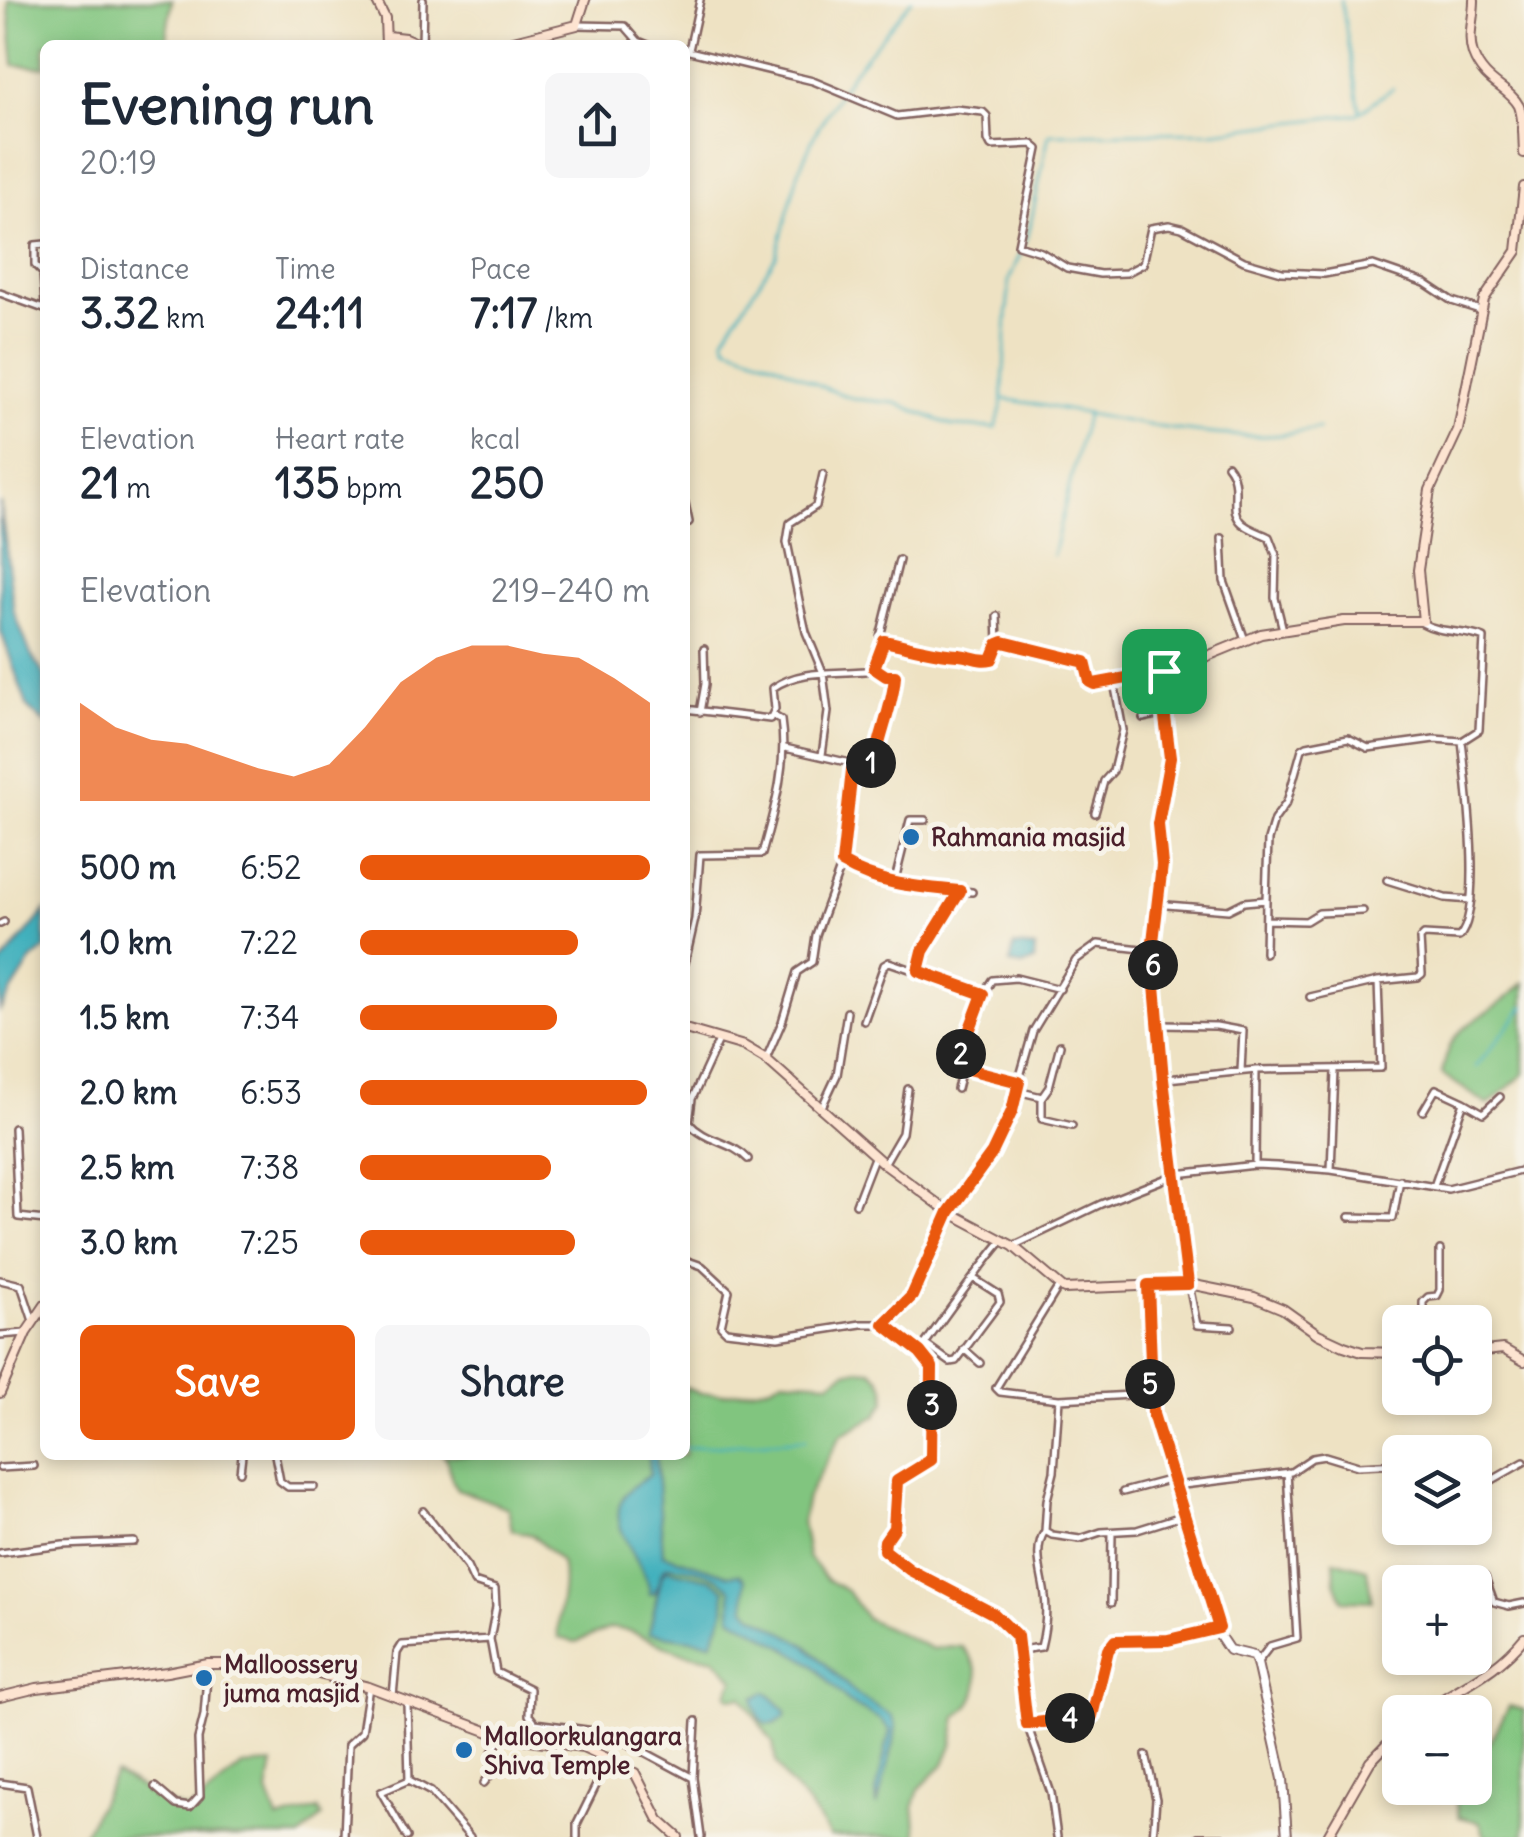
<!DOCTYPE html>
<html lang="en">
<head>
<meta charset="utf-8">
<style>
	:root { --surface:#fff; --page:#f6f6f7; --text:#1f2937; --muted:#747a83; --accent:#ea580c }
	body { margin:0; font-family:Delius,sans-serif; background:var(--page); color:var(--text); height:100vh; display:flex; flex-direction:column; font-size:38px; white-space:nowrap }
	* { box-sizing:border-box; margin:0 }
	p { font-size:32px; color:var(--muted) }
	.icon { flex:none; width:55px; height:55px; fill:none; stroke:currentColor; stroke-width:2; stroke-linecap:round; stroke-linejoin:round }
	.map { position:relative; flex:1; overflow:hidden }
	.details { position:absolute; left:40px; top:40px; width:650px; height:1420px; display:flex; flex-direction:column; background:var(--surface); border-radius:15px; box-shadow:0 5px 15px #0003 }
	.details>* { flex:none }
	.buttons { position:absolute; left:1382px; top:1305px; display:grid; gap:20px }
	.buttons a { display:grid; place-items:center; width:110px; height:110px; border-radius:15px; background:var(--surface); box-shadow:0 5px 15px #0003; font-size:50px }
	.pin { position:absolute; display:grid; place-items:center; width:85px; height:85px; color:#fff; margin:-42px; border-radius:20px; box-shadow:0 5px 15px #0006 }
	.km { position:absolute; width:50px; height:50px; margin:-25px; border-radius:50%; background:#222; color:#fff; font-size:28px; line-height:50px; text-align:center }
	.round { display:grid; place-items:center; flex:none; width:105px; height:105px; border-radius:15px; background:var(--page) }
	.headline { display:flex; align-items:center; justify-content:space-between; height:170px; padding:0 40px }
	h1 { font-size:55px; font-weight:700; line-height:75px }
	.figures { display:grid; grid-template-columns:repeat(3,1fr); gap:15px; height:170px; padding:10px 40px }
	.figures div { display:grid; align-content:center }
	.figures b { font-size:42px; font-weight:700 }
	.figures small { font-size:28px; font-weight:400 }
	.figures p { font-size:28px }
	.chart { height:280px; padding:20px 40px }
	.chart p { display:flex; justify-content:space-between }
	.chart svg { width:100%; height:180px; margin-top:10px; fill:var(--accent); opacity:.7 }
	.button { display:flex; gap:20px; margin-top:auto; padding:20px 40px }
	.button a { flex:1; height:115px; border-radius:15px; background:var(--accent); color:#fff; font-size:40px; font-weight:700; line-height:115px; text-align:center }
	.button a+a { background:var(--page); color:var(--text) }
	ul { padding:0 40px; list-style:none; font-size:32px }
	li { display:grid; grid-template-columns:160px 120px 1fr; align-items:center; height:75px }
	li i { height:25px; border-radius:12px; background:var(--accent) }
	.map>svg:first-child { display:block }
	.green { fill:#81c57f; stroke:#667255; stroke-width:2.5 }
	.water { fill:#42b1bd; stroke:#466874; stroke-width:2.5 }
	.lines { fill:none; stroke-linecap:round; stroke-linejoin:round }
	.stream { stroke:#42b1bd; stroke-width:2.5 }
	.minor-casing { stroke:#836360; stroke-width:10 }
	.tertiary-casing { stroke:#836360; stroke-width:12 }
	.secondary-casing { stroke:#836360; stroke-width:12 }
	.minor { stroke:#fff; stroke-width:5 }
	.tertiary { stroke:#fff; stroke-width:8 }
	.secondary { stroke:#fde4d1; stroke-width:8 }
	.route-casing { stroke:#fff; stroke-width:20 }
	.route { stroke:#ea580c; stroke-width:12 }
	.poi-dot { fill:#1f6fb2; stroke:#f7f3e8; stroke-width:4 }
	.labels { text-anchor:middle; dominant-baseline:central; stroke-width:10; stroke-linejoin:round; paint-order:stroke }
	.poi-label { font-size:25px; font-weight:bold; fill:#4a1f2b; stroke:#f7f3e8; text-anchor:start }
</style>
</head>
<body>
<div class="map">
<svg width="1524" height="1837" viewBox="0 0 1524 1837">
	<rect width="100%" height="100%" fill="#f7f3e8"/>
	<filter id="ink" filterUnits="userSpaceOnUse"><feTurbulence type="fractalNoise" baseFrequency=".01" numOctaves="2"/><feDisplacementMap in="SourceGraphic" scale="20" xChannelSelector="R" yChannelSelector="G"/><feConvolveMatrix kernelMatrix="1 2 1 2 8 2 1 2 1" color-interpolation-filters="sRGB"/></filter>
	<filter id="wash" filterUnits="userSpaceOnUse"><feTurbulence type="fractalNoise" baseFrequency=".0048" numOctaves="4" result="noise"/><feDisplacementMap in="SourceGraphic" scale="40" xChannelSelector="R" yChannelSelector="G"/><feGaussianBlur stdDeviation="2.25" result="paint"/><feColorMatrix in="noise" values="0 0 0 0 0 0 0 0 0 0 0 0 0 0 0 0 0 1.4 0 .05"/><feComposite in="paint" operator="in"/></filter>
	<g filter="url(#wash)">
		<rect width="100%" height="100%" fill="#eee2c3"/>
		<path class="green" d="M8,0H172L165,45H45V67L14,65Z
			M1524,983V1074L1488,1105L1442,1074C1450,1032 1461,1030 1493,1008C1504,1001 1514,991 1524,983Z
			M858,1369L871,1370L879,1377L885,1387L886,1401L876,1416L841,1435L807,1497L802,1521L808,1557L826,1579L847,1591L866,1618L933,1649L949,1646L962,1647C985,1670 982,1698 957,1717L952,1745L944,1764L919,1789L914,1805L917,1837H830L807,1803L786,1780L776,1762L773,1743L742,1697L730,1698L727,1694L734,1679L715,1659L680,1652L630,1631L611,1628L576,1642L558,1638C556,1612 567,1589 561,1562L532,1535L512,1530L508,1508L457,1489C448,1478 452,1465 443,1455H685V1387L700,1393L722,1394L767,1387L783,1379L830,1382L846,1372Z
			M1334,1560L1367,1569L1372,1601L1342,1600L1335,1582Z
			M1509,1706L1524,1710V1837H1485L1480,1822L1459,1817L1456,1800L1485,1793L1484,1779L1475,1751L1481,1744L1490,1742Z
			M273,1764L268,1792L278,1820L318,1809L322,1817L300,1837H82L115,1774C139,1785 165,1807 190,1810L242,1766Z"/>
		<path class="water" d="M0,502L14,611L31,655L45,676V724L28,708L0,629Z
			M45,911V949L31,961L0,1010V965Z
			M1014,946L1035,948L1034,961L1023,966L1010,964Z
			M649,1455H656L663,1554L728,1575L739,1574L745,1579L746,1607L753,1615L806,1645L857,1695L892,1716L896,1726L894,1742L877,1806L876,1792L890,1730L881,1720L848,1702L811,1663L731,1616V1589C715,1572 691,1568 668,1566L663,1569L655,1593L650,1594C647,1559 596,1522 630,1489C635,1483 643,1481 650,1475Z
			M667,1569L710,1579L725,1589L724,1612L712,1642L649,1633L662,1574Z
			M766,1692L786,1711L785,1717L774,1724H766C759,1719 754,1708 754,1698Z"/>
		<g class="lines">
			<path class="stream" d="M912,0L849,77L816,132L799,170L776,256L724,337L727,346L777,364L825,388L855,399L896,403L953,426L996,428L1002,404L1009,280L1028,236L1049,134L1212,132L1357,114L1393,88
				M1341,0L1360,111
				M1004,399C1091,412 1177,437 1265,436C1283,436 1301,431 1319,429
				M1053,555L1087,412
				M1476,1067L1524,1007
				M685,1448L806,1439"/>
		</g>
	</g>
	<g filter="url(#ink)">
		<g class="lines">
			<defs>
				<path id="minor" d="M577,25L625,26L638,41L648,45
					M422,45L423,0
					M685,50L813,81L897,116L956,109L983,112L987,116L988,140L991,146L1032,144L1038,149L1018,245L1041,252L1067,268L1100,274L1126,273L1143,264L1151,228L1169,225L1182,228L1244,261L1282,272L1324,274L1373,265L1425,283L1452,301L1480,310
					M689,50L700,0
					M45,244L35,245V265L43,273L45,306
					M0,293L44,309
					M1227,465C1243,484 1228,507 1240,521C1245,528 1261,533 1269,537L1276,555L1275,598L1283,630
					M685,503L689,522L685,525
					M1222,538L1224,581L1245,640
					M997,616L998,643
					M884,641L880,637L899,560
					M685,709L770,719L775,709L773,688C803,667 840,675 874,670L884,641C909,646 934,654 959,655C971,656 978,662 992,659L998,644L1003,642L1085,662L1090,682L1094,684L1161,672
					M700,712L705,684L704,649
					M1143,718L1166,713
					M785,748L859,765
					M822,755L828,712L823,673L806,632L800,605L787,542L790,523L816,506L823,474
					M1095,813L1104,781L1113,771L1123,730L1114,682
					M842,863L852,770L875,761L882,724L893,699L895,676H886L875,668
					M1387,880L1445,898L1471,900
					M894,884L972,892
					M1155,904L1228,910L1244,902L1266,900L1268,840L1274,820L1287,802L1302,749L1307,746L1348,738L1368,748L1434,739L1462,741
					M1266,920L1306,921L1319,913L1363,911
					M0,924L4,922
					M1265,953L1266,900
					M685,963L695,919L700,855L762,854C774,810 788,765 781,720L774,716
					M919,971C925,940 948,919 960,891
					M1310,997L1378,981L1418,977L1422,974L1420,939L1424,935L1459,937C1484,912 1466,779 1462,741L1479,730L1484,638C1463,629 1443,635 1420,622
					M864,1021L884,965L889,962L983,994
					M1161,1025L1216,1026L1243,1031L1241,1071
					M719,1040L692,1099L689,1123C705,1142 731,1141 748,1159
					M766,1059L782,1022L797,972L812,962L816,935L842,863L866,877L894,884L910,820H925
					M957,1066L983,994L992,980L1016,978L1060,989
					M1167,1079L1256,1070L1381,1068L1378,981
					M957,1089L960,1077L957,1066L1019,1083
					M1017,1091L1042,1097L1049,1087L1060,1045
					M1042,1097V1119L1072,1126
					M1464,1102L1483,1113L1500,1097
					M821,1109L837,1075L847,1012
					M1423,1111L1436,1089L1464,1102L1434,1186
					M14,1128L18,1217L45,1220
					M884,1164L902,1133L908,1089
					M1255,1165L1256,1070
					M1331,1170L1335,1071
					M856,1204L875,1155
					M1349,1217L1393,1218L1400,1180
					M1013,1246L1101,1204L1177,1174L1255,1165L1277,1166L1331,1170L1448,1189L1524,1170
					M685,1260L702,1266L729,1291L721,1326L726,1331L778,1337L861,1324H884L927,1359L934,1376L931,1460L897,1481L894,1528L885,1541L884,1550C916,1588 986,1592 1020,1640L1027,1724L1051,1793L1057,1837
					M973,1278L998,1294L1000,1302L956,1361L950,1362L925,1344C950,1309 975,1273 1002,1241
					M0,1280L21,1285L33,1321
					M1189,1285L1197,1325L1232,1327
					M1059,1286L996,1388L1000,1392L1059,1399L1054,1472L1047,1500L1045,1531L1052,1535L1080,1539L1101,1532L1137,1530L1185,1515
					M1423,1322V1302L1428,1297L1437,1296L1440,1290V1250
					M884,1324L912,1295L949,1212L1004,1132L1033,1031L1076,960L1098,944L1150,950
					M0,1335L26,1333
					M964,1349L980,1363
					M1475,1371L1483,1389
					M1059,1399L1150,1394
					M275,1455L280,1481L288,1487H314
					M0,1468L34,1466
					M240,1472L242,1455
					M1475,1479L1479,1483H1487L1524,1462
					M1175,1486L1291,1472L1312,1458L1325,1456L1358,1466L1400,1464
					M1123,1492L1172,1479
					M0,1553L63,1545L134,1542
					M1485,1577L1494,1602L1509,1606L1524,1603
					M1111,1603L1112,1533
					M490,1639L496,1672L530,1689L529,1715L535,1723L609,1733L693,1778L701,1837
					M1021,1650L1041,1647C1045,1631 1047,1612 1045,1596C1043,1576 1032,1550 1045,1531
					M1257,1663L1270,1646L1297,1638L1287,1472
					M393,1696L397,1653L402,1645L490,1639L496,1607L495,1589L474,1582L467,1567L423,1511
					M407,1703L409,1780
					M1027,1724L1094,1714L1108,1650L1115,1641L1168,1640L1219,1628
					M1146,1755L1156,1799L1153,1837
					M693,1778L696,1721
					M409,1780L431,1792L470,1837
					M0,1783L27,1787L37,1837
					M484,1783L491,1774V1756L502,1736
					M155,1787L176,1805L190,1807L200,1796L198,1739L204,1715L208,1664
					M344,1837L348,1745L362,1732L369,1687
					M407,1837L381,1792L409,1780
					M577,1837V1824L609,1759
					M1198,1837H1223"/>
				<path id="tertiary" d="M1148,1285L1153,1414L1221,1638L1229,1650L1254,1656L1257,1663L1283,1779L1287,1837"/>
				<path id="secondary" d="M376,0L385,18L386,45
					M1474,0C1474,19 1467,36 1473,54C1484,84 1509,87 1519,106C1524,119 1523,139 1524,153
					M387,36L405,38L421,45
					M498,45L577,25L585,0
					M685,1029L744,1046L766,1059L884,1164L949,1212L1013,1246L1064,1289L1189,1284L1254,1297L1283,1309L1318,1334L1344,1346L1362,1352L1400,1353
					M1189,1284L1151,950L1162,865L1158,824L1170,758L1161,675L1261,634L1344,621H1423L1418,570L1430,490L1458,430L1484,299L1517,251L1524,187
					M1475,1352L1503,1349L1524,1361
					M0,1393L26,1333L45,1305
					M0,1697L37,1688L167,1672L208,1664H272L295,1668L369,1687L500,1736L583,1747L609,1759L635,1773L659,1820L678,1837
					M1423,1712C1461,1685 1494,1675 1524,1638
					M1327,1837L1370,1762L1400,1731"/>
			</defs>
			<use href="#minor" class="minor-casing"/>
			<use href="#tertiary" class="tertiary-casing"/>
			<use href="#secondary" class="secondary-casing"/>
			<use href="#minor" class="minor"/>
			<use href="#tertiary" class="tertiary"/>
			<use href="#secondary" class="secondary"/>
		</g>
	</g>
	<g class="lines" filter="url(#ink)">
		<defs>
			<path id="route" d="M884,641C909,646 934,654 959,655C972,656 978,662 992,659L998,644L1003,642L1085,662L1090,682L1094,684L1164,671L1161,685L1170,758L1158,824L1162,865L1152,950L1163,1079L1188,1284L1148,1285L1153,1414L1219,1628L1168,1640L1115,1641L1108,1650L1092,1716L1027,1724L1017,1636L994,1614L910,1570L884,1550L885,1541L894,1528L897,1481L931,1460L932,1367L920,1352L884,1324L912,1296L949,1212L992,1153L1012,1111L1019,1082L956,1066L983,994L918,971L923,951L960,891C917,887 880,885 842,863L852,770L875,762C880,732 893,706 895,676H886L874,668Z"/>
		</defs>
		<use href="#route" class="route-casing"/>
		<use href="#route" class="route"/>
	</g>
	<g class="poi-dot">
		<circle cx="911" cy="837" r="10"/>
		<circle cx="204" cy="1678" r="10"/>
		<circle cx="464" cy="1750" r="10"/>
	</g>
	<g class="labels">
		<g class="poi-label">
			<text x="931" y="837">Rahmania masjid</text>
			<text x="224" y="1664">Malloossery<tspan x="224" dy="29">juma masjid</tspan></text>
			<text x="484" y="1736">Malloorkulangara<tspan x="484" dy="29">Shiva Temple</tspan></text>
		</g>
	</g>
</svg>
<div class="buttons">
<a><svg class="icon" aria-label="locate" viewBox="0 0 24 24"><circle cx="12" cy="12" r="6"/><path d="M12 2v4M12 18v4M2 12h4M18 12h4"/></svg></a>
<a><svg class="icon" aria-label="layers" viewBox="0 0 24 24"><path d="M12 4l9 5-9 5-9-5zM3 14l9 5 9-5"/></svg></a>
<a>+</a>
<a>−</a>
</div>
<div class="pin" style="left:1164px;top:671px;background:#1e9e55"><svg class="icon" aria-label="arrive" viewBox="0 0 24 24"><path d="M6 21V4h12l-3 4 3 4H6"/></svg></div>
<b class="km" style="left:871px;top:763px">1</b>
<b class="km" style="left:961px;top:1054px">2</b>
<b class="km" style="left:932px;top:1405px">3</b>
<b class="km" style="left:1070px;top:1718px">4</b>
<b class="km" style="left:1150px;top:1384px">5</b>
<b class="km" style="left:1153px;top:965px">6</b>
<section class="details">
<div class="headline"><div><h1>Evening run</h1><p>20:19</p></div><a class="round"><svg class="icon" aria-label="share" viewBox="0 0 24 24"><path d="M12 15V3M7 8l5-5 5 5M5 13v7h14v-7"/></svg></a></div>
<div class="figures">
<div><p>Distance</p><b>3.32<small> km</small></b></div>
<div><p>Time</p><b>24:11</b></div>
<div><p>Pace</p><b>7:17<small> /km</small></b></div>
</div>
<div class="figures">
<div><p>Elevation</p><b>21<small> m</small></b></div>
<div><p>Heart rate</p><b>135<small> bpm</small></b></div>
<div><p>kcal</p><b>250</b></div>
</div>
<div class="chart"><p><span>Elevation</span>219–240 m</p>
<svg viewBox="0 0 160 44" preserveAspectRatio="none"><path d="M0 44V20L10 26L20 29L30 30L40 33L50 36L60 38L70 35L80 26L90 15L100 9L110 6L120 6L130 8L140 9L150 14L160 20V44z"/></svg>
</div>
<ul>
<li><b>500 m</b>6:52<i style="width:100%"></i></li>
<li><b>1.0 km</b>7:22<i style="width:75%"></i></li>
<li><b>1.5 km</b>7:34<i style="width:68%"></i></li>
<li><b>2.0 km</b>6:53<i style="width:99%"></i></li>
<li><b>2.5 km</b>7:38<i style="width:66%"></i></li>
<li><b>3.0 km</b>7:25<i style="width:74%"></i></li>
</ul>
<div class="button"><a>Save</a><a>Share</a></div>
</section>
</div>
</body>
</html>
